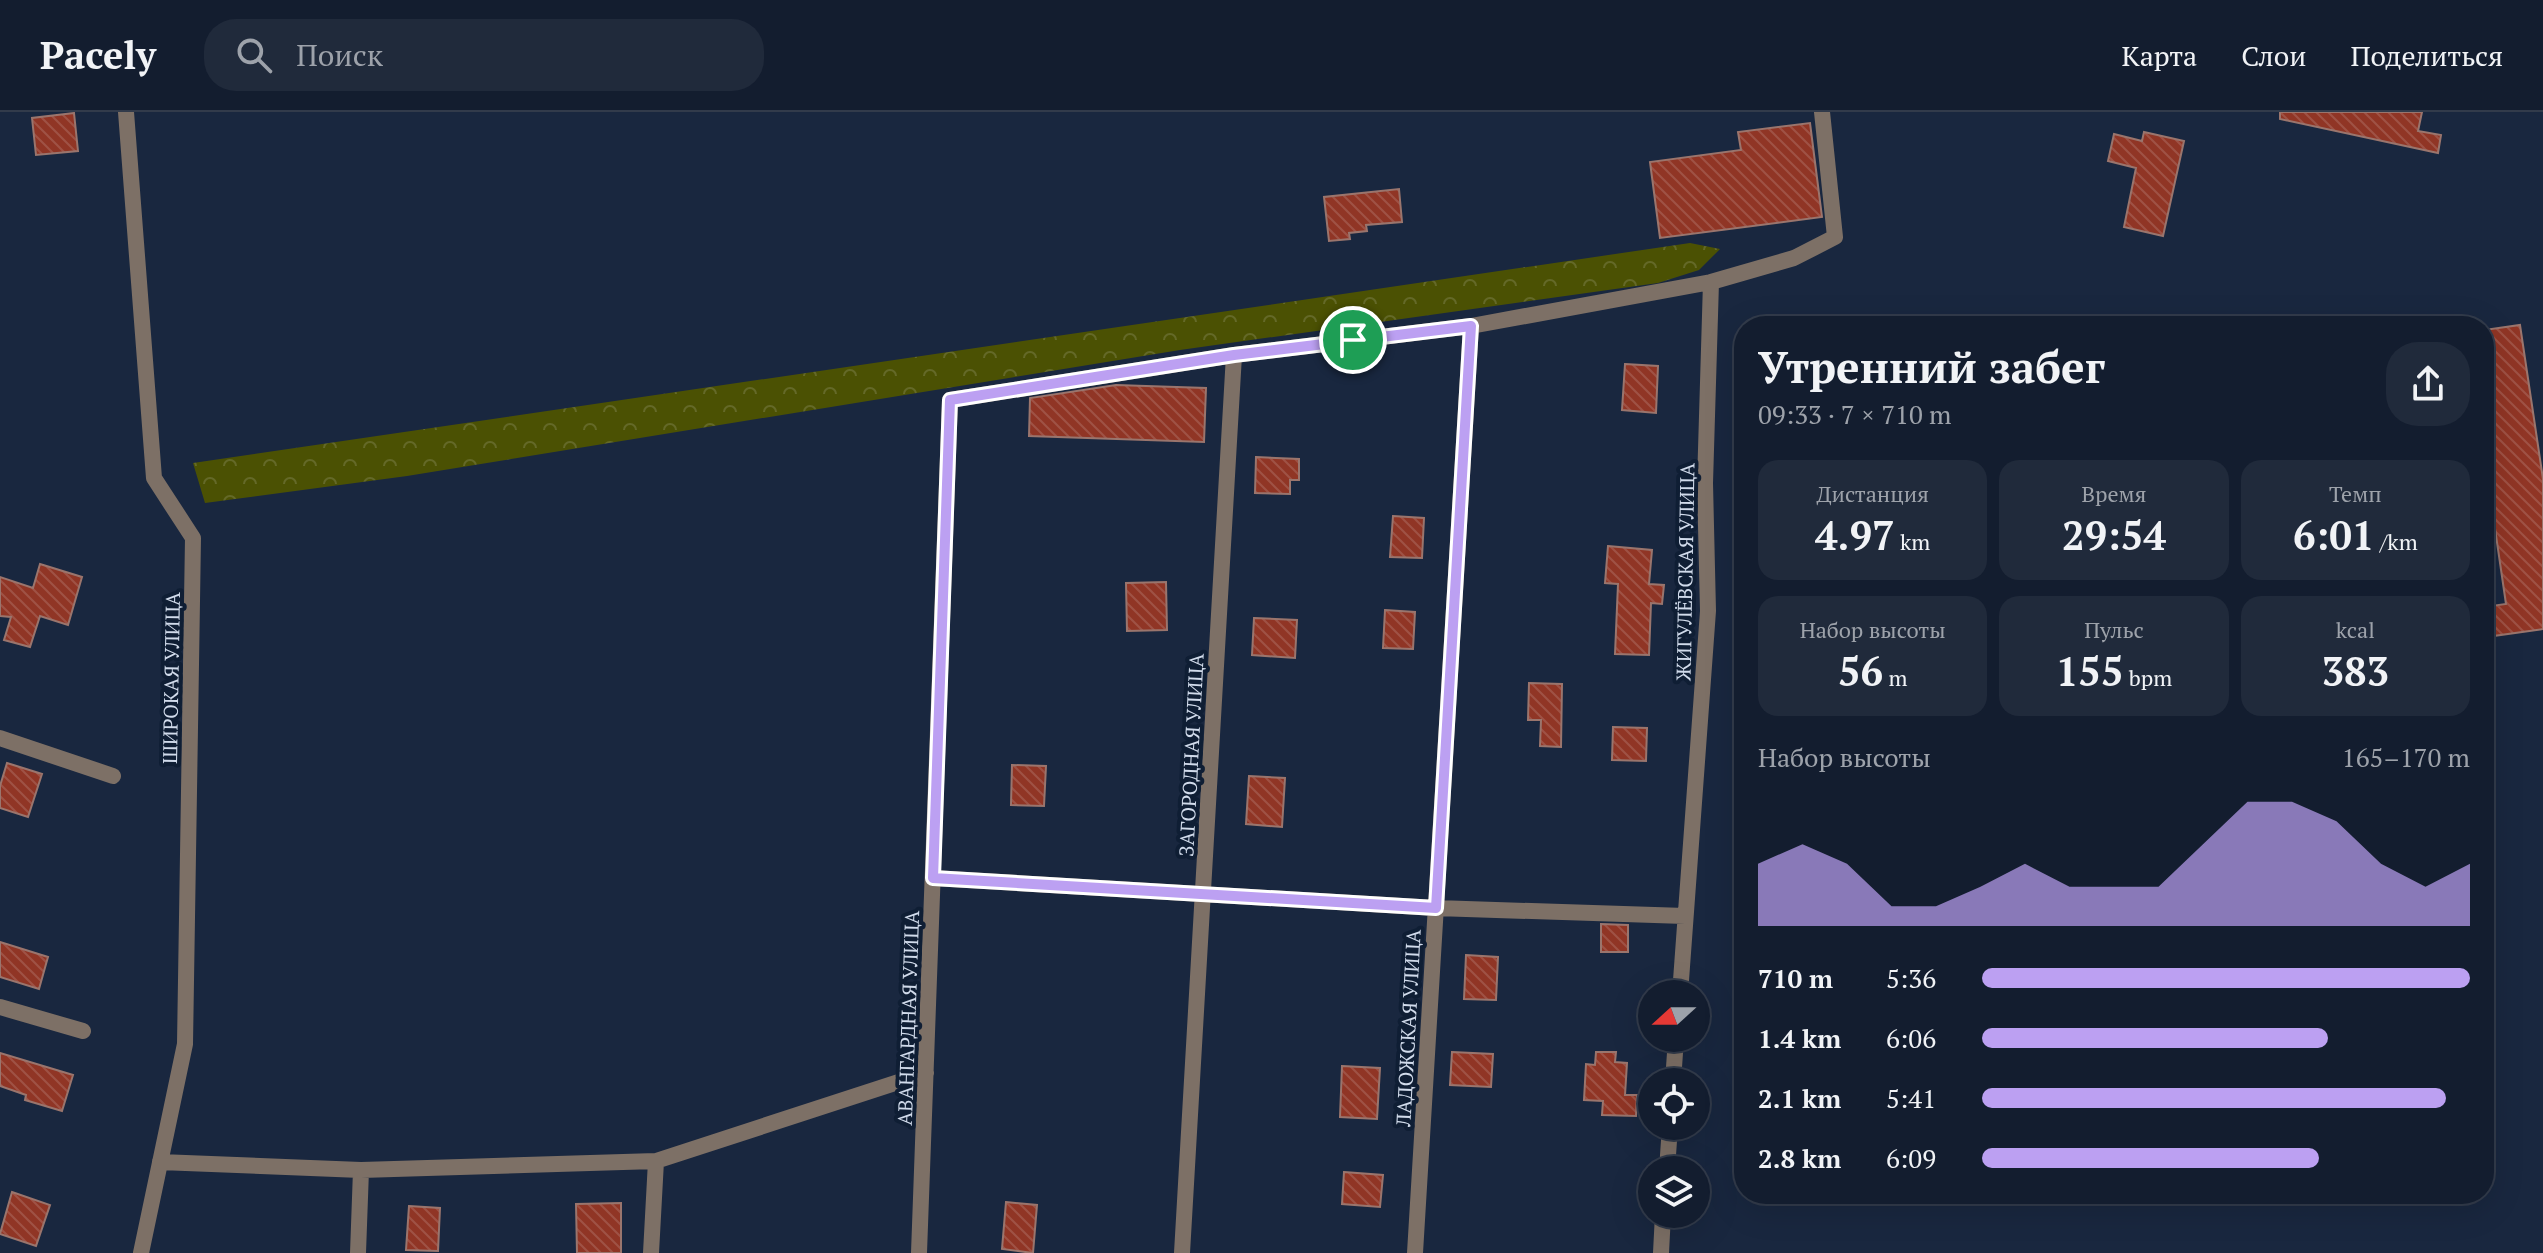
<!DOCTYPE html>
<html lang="ru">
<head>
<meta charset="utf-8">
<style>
	:root { --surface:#131d2f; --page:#202a3b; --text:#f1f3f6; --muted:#9da2aa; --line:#323b4b; --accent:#bca0f2 }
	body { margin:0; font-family:"PT Serif",serif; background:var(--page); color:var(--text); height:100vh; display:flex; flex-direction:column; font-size:30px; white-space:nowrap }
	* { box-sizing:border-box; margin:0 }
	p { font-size:26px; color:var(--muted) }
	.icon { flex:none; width:44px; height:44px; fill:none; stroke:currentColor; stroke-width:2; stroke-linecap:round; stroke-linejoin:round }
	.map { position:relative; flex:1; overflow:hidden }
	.drawer { position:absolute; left:1734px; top:204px; width:760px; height:888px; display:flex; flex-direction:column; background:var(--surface); border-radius:32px; box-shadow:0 8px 32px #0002,0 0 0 2px var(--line) }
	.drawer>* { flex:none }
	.needle { width:52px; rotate:249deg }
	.fabs { position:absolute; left:1638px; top:868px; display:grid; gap:16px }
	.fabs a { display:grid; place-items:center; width:72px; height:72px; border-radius:50%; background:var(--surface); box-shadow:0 8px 32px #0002,0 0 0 2px var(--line); font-size:40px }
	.pin { position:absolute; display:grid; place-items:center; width:68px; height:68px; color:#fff; margin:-34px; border:4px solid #fff; border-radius:50%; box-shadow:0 2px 8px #0007 }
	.round { display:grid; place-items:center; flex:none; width:84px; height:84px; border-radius:32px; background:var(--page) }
	.summary { display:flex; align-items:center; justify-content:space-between; height:136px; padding:0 24px }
	h1 { font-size:44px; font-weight:600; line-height:60px }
	.metrics { display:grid; grid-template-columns:repeat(3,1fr); gap:12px; height:136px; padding:8px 24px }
	.metrics div { display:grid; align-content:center; border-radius:20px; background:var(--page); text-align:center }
	.metrics b { font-size:40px; font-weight:600 }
	.metrics small { font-size:22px; font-weight:400 }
	.metrics p { font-size:22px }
	.chart { height:224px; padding:16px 24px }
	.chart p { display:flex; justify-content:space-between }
	.chart svg { width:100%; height:144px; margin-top:8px; fill:var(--accent); opacity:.7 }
	ul { padding:0 24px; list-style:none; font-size:26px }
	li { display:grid; grid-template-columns:128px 96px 1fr; align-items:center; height:60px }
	li i { height:20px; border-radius:10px; background:var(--accent) }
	header { display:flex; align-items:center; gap:48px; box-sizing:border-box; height:112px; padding:0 40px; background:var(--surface); border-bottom:2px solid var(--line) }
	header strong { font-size:38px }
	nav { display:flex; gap:44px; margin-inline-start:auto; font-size:28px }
	.search { width:560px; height:72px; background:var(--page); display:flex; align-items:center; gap:20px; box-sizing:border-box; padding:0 28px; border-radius:32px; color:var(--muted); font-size:30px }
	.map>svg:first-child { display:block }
	.forest { fill:url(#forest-crowns) }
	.building { fill:url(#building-back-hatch); stroke:#9a756d; stroke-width:2 }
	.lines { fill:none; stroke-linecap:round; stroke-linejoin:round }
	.street { stroke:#7d7066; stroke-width:16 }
	.route-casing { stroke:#fff; stroke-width:16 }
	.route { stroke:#bca0f2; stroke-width:10 }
	.labels { text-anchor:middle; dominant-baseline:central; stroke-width:8; stroke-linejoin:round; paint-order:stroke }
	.street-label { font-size:20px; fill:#d1dbeb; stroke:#0f1e34 }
</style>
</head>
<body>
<header>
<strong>Pacely</strong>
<div class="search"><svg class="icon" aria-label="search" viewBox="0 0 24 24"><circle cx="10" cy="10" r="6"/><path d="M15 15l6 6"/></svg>Поиск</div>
<nav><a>Карта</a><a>Слои</a><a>Поделиться</a></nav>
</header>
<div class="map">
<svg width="2543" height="1141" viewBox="0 0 2543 1141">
	<defs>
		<pattern id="forest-crowns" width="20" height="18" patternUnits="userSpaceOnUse" patternTransform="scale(2)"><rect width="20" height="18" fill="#4b5103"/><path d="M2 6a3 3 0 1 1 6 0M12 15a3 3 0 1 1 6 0" fill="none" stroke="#646928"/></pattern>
		<pattern id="building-back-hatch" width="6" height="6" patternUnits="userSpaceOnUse" patternTransform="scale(2)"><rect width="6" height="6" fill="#903525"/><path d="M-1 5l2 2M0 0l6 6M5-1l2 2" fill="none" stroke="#9f5245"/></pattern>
	</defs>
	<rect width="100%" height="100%" fill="#19273f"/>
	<path class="forest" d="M1690,131L1720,137L1699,158L1658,171L1180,238L407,364L205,391L193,351Z"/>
	<path class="building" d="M2280,0H2422L2418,19L2441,23L2438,41L2280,7Z
		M74,1L78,39L36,43L32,6Z
		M1810,11L1822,105L1660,126L1650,50L1741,38L1738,20Z
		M2144,20L2184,29L2163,124L2124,115L2136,56L2108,49L2114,22L2142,29Z
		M1399,77L1402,110L1366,113L1367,119L1349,121L1350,127L1329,129L1324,85Z
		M2520,213L2543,367V517L2486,525L2484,495L2506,492L2484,341V218Z
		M1625,252L1658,254L1656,301L1622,298Z
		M1116,273L1206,276L1204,330L1029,324L1030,286Z
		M1256,345L1299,347V368H1290V382L1255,381Z
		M1393,404L1424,406L1422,446L1390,445Z
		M1608,434L1652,438L1649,472L1664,473L1662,492L1651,491L1649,543L1615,542L1618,472L1605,471Z
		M40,452L82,465L68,513L40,504L30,535L4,528L11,505L0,504V465L33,476Z
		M1166,470L1167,518L1127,519L1126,471Z
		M1385,498L1415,500L1413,537L1383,536Z
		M1254,506L1297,508L1295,546L1252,543Z
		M1529,571L1562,572L1561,635L1540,634L1541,608H1528Z
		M1613,615L1647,616L1646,649L1612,648Z
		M7,651L42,662L28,705L0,696V674Z
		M1012,653L1046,654L1044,694L1011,693Z
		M1249,664L1285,666L1282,715L1246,712Z
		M1601,812L1628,813V840H1601Z
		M0,830L48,845L39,877L0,865Z
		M1466,843L1498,845L1496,888L1464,887Z
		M1452,940L1493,942L1491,975L1450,973Z
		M1596,940H1616L1615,950L1627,951L1625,983H1637L1636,1004L1602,1003L1603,989L1584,988L1586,952L1595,953Z
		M0,941L73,963L62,999L25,988L26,983L0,974Z
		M1342,954L1380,956L1377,1007L1340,1005Z
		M1344,1060L1383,1063L1380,1095L1342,1092Z
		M12,1080L50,1093L36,1134L0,1122Z
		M1006,1090L1037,1093L1033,1141L1002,1137Z
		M621,1091V1141H577L576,1092Z
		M409,1094L440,1096L438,1139L406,1138Z"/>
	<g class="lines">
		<path class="street" d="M126,0L154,366L193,426L185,932L141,1141
			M0,626L113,664
			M933,766L1436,796L1685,804
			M1680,882L1708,499L1705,371L1711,170L1794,146L1835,125L1822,0
			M0,895L83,919
			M1673,970L1676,926
			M160,1050L361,1058L656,1049L926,961
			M1667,1058L1670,1014
			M358,1141L361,1058
			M651,1141L656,1049
			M919,1141L950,288L1234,243L1471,214L1711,170
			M1182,1141L1234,243
			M1415,1141L1471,214
			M1661,1141L1663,1102"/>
	</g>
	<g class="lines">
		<defs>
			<path id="route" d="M1471,214L1436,796L933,766L950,288L1234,243Z"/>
		</defs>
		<use href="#route" class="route-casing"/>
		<use href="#route" class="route"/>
	</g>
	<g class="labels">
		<g class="street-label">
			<text transform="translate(1685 460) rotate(-89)">ЖИГУЛЁВСКАЯ УЛИЦА</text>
			<text transform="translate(171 566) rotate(-89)">ШИРОКАЯ УЛИЦА</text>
			<text transform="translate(1191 643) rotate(-87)">ЗАГОРОДНАЯ УЛИЦА</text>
			<text transform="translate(908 906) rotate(-88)">АВАНГАРДНАЯ УЛИЦА</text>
			<text transform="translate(1408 916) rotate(-87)">ЛАДОЖСКАЯ УЛИЦА</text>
		</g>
	</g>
</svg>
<div class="fabs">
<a><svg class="needle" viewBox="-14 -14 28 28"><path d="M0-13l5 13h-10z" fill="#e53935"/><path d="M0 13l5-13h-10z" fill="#9da2aa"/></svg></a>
<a><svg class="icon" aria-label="locate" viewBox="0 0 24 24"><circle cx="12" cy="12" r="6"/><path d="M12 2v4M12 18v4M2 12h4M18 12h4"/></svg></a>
<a><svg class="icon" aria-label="layers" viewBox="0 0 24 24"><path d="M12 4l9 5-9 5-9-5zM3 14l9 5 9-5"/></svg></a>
</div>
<div class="pin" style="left:1353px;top:228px;background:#1e9e55"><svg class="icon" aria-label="arrive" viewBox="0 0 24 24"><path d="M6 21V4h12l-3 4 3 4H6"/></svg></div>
<section class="drawer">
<div class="summary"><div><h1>Утренний забег</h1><p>09:33 · 7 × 710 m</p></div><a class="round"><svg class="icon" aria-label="share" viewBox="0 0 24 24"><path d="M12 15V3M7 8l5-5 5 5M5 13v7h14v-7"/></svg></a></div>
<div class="metrics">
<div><p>Дистанция</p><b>4.97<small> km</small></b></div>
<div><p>Время</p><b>29:54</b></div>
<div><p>Темп</p><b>6:01<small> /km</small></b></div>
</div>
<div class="metrics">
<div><p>Набор высоты</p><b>56<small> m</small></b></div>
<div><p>Пульс</p><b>155<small> bpm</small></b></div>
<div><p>kcal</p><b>383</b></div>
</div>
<div class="chart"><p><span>Набор высоты</span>165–170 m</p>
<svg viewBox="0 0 160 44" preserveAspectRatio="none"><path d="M0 44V25L10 19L20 25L30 38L40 38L50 32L60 25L70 32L80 32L90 32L100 19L110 6L120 6L130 12L140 25L150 32L160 25V44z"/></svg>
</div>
<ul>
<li><b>710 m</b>5:36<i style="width:100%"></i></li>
<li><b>1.4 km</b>6:06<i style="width:71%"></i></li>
<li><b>2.1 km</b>5:41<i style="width:95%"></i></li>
<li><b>2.8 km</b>6:09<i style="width:69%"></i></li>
</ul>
</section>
</div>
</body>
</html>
